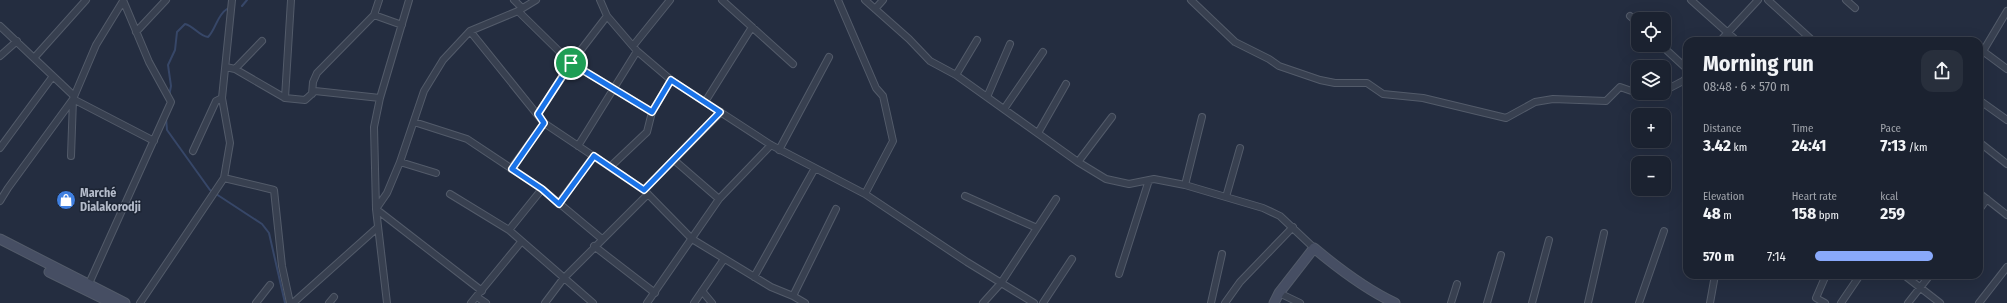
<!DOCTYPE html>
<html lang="en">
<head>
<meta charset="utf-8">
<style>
	:root { --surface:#1b2230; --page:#282f3c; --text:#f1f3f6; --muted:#a0a4ab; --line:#393f4c; --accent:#89a9fb }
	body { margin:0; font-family:"Fira Sans Condensed",sans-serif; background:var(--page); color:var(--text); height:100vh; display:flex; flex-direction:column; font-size:15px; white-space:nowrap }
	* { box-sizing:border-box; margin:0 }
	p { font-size:13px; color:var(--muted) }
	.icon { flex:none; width:22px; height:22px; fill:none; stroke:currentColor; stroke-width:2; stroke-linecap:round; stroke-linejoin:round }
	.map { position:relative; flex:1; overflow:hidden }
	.details { position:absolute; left:1683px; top:37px; width:300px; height:242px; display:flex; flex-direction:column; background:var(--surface); border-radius:12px; box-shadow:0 4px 16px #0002,0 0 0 1px var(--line) }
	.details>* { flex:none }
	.buttons { position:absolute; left:1631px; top:12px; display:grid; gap:8px }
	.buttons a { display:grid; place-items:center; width:40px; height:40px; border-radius:8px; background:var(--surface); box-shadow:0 4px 16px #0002,0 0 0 1px var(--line); font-size:20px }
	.pin { position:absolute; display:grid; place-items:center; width:34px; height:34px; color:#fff; margin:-17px; border:2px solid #fff; border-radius:50%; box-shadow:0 1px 4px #0007 }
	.round { display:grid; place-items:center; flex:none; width:42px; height:42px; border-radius:12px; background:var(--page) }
	.summary { display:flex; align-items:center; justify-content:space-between; height:68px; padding:0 20px }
	h1 { font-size:22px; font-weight:700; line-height:30px }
	.stats { display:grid; grid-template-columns:repeat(3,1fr); gap:6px; height:68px; padding:4px 20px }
	.stats div { display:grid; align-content:center }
	.stats b { font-size:17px; font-weight:700 }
	.stats small { font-size:11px; font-weight:400 }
	.stats p { font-size:11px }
	ul { padding:0 20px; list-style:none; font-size:13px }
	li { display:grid; grid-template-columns:64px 48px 1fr; align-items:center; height:30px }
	li i { height:10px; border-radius:5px; background:var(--accent) }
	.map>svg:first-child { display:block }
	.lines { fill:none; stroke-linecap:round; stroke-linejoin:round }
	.stream { stroke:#374768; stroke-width:2 }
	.street-casing { stroke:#535b6a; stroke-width:8 }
	.secondary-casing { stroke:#535b6a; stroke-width:11 }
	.street { stroke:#384050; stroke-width:6 }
	.secondary { stroke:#464e63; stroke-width:9 }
	.route-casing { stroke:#fff; stroke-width:8 }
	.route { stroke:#1a73e8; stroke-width:5 }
	.labels { text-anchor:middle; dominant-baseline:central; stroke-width:3; stroke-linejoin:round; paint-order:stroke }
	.poi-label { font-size:12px; font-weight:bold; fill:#b4bbca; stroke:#1d2535; text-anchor:start }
</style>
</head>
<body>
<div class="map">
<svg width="2007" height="303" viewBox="0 0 2007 303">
	<rect width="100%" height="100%" fill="#242d40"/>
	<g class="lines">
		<path class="stream" d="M242,6L247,0
			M169,96L171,86L168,65L175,50L177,32L185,24C194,26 199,36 208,37C216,29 217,15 227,9
			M166,118L167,130L210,190L262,224L269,233L285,303"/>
		<defs>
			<path id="street" d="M409,0L380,98L374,127L376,209L482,291
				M514,0L522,8
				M600,0L607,16L637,51L671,80L771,145L865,194L967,262L1034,303
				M722,0L793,64
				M838,0L876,88L883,96L893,141L865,194
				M865,0L909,39L930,61L956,75L1078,162L1106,179L1129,184L1154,179L1185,185L1263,208L1280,216L1314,248
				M1191,0L1235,42L1269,59L1279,66L1320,80L1335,83H1367L1383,94L1423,98L1506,118L1535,102L1553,99L1606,101L1620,87L1646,96L1660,93
				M1691,0L1737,41
				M1768,0L1813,41
				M1846,0L1855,8
				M875,9L883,0
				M518,11L571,63L652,112
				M374,15L402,25
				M1630,16L1638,23
				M0,26L74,96
				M470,31L544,123L644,190L692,239L771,287L793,296L805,303
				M136,32L166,0
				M1720,41L1758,0
				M1661,45L1687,69
				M633,46L670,0
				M1984,52L2007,69
				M0,56L17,41
				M34,58L86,0
				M1979,58L2007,11
				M226,67L235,69L285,98L305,100L315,91L380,98
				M235,69L262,41
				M956,75L977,40
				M1664,91L1683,81L1687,77
				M312,94L313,82L317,73L374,15L379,0
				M987,97L1010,44
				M285,98L291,0
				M73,99L154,141
				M1979,100L2007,120
				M705,102L752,27
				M1004,109L1043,52
				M538,114L571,63L607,16
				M414,122L467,139L542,189L602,239
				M1038,133L1066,84
				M1979,142L2007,164
				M578,146L637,51
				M0,148L53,76
				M779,150L829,57
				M193,151L216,101L222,98
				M71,156L73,99
				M674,160L719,199
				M400,162L436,173
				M1078,162L1112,117
				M610,167L647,132L652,112L671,80
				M511,169L544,123
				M224,178L274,190L282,266L290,303
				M1185,185L1202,117
				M644,190L721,112
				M1979,193L2007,215
				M450,194L509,230L593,303
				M965,196L1037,228
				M1226,197L1240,148
				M0,201L8,188L73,99L96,45L123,1
				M559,203L594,156
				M1979,210L1987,199
				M509,230L542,189
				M594,246L655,293
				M1119,274L1149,180
				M1904,275L1940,303
				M754,277L815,168
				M87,288L171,102L149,62L123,0
				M702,291L712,303
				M1279,293L1300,303
				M793,296L836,209
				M477,297L486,303
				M140,303L224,178L230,143L222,98L232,0
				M256,303L270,285
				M293,303L377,228
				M329,303L334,297
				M387,303L376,209L387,193L400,162L424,91L443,60L470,31L518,11L536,0
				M471,303L521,242
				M545,303L563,279L648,194
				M647,303L719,199L771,145
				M694,303L724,259
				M983,303L1001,283L1056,199
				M1043,303L1072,259
				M1211,303L1222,254
				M1225,303L1240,282L1293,227
				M1451,303L1457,284
				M1487,303L1501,255
				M1532,303L1549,240
				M1588,303L1604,233
				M1639,303L1664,231
				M1710,303L1715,275
				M1825,303L1816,298L1826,275
				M1841,303L1860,275
				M1908,303L1930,275
				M1979,303L2007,267"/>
			<path id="secondary" d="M0,239L125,303
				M49,272L112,303
				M1274,303L1279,293L1314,248C1339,269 1365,289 1395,303"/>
		</defs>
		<use href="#street" class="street-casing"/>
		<use href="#secondary" class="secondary-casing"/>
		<use href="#street" class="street"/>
		<use href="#secondary" class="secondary"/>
	</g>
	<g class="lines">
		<defs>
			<path id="route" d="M571,63L652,112L671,80L720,112L644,190L594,156L559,204L542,189L512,169L544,123L538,114Z"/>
		</defs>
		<use href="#route" class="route-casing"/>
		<use href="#route" class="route"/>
	</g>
	<defs>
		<symbol id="shop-disc" viewBox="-11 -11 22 22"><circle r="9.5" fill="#3f7fe0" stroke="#1d2535"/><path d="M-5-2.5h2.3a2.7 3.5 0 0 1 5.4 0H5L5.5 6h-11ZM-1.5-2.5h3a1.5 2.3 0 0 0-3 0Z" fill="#fff"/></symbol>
	</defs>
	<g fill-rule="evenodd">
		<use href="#shop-disc" x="55" y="189" width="22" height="22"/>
	</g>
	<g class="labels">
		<g class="poi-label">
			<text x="80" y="193">Marché<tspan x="80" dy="14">Dialakorodji</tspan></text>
		</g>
	</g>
</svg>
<div class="buttons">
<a><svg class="icon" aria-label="locate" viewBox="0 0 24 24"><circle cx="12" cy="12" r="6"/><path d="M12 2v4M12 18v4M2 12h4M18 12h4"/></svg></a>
<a><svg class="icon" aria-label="layers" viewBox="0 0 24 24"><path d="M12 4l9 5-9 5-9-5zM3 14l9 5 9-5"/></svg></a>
<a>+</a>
<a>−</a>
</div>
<div class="pin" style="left:571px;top:63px;background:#1e9e55"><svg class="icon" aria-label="arrive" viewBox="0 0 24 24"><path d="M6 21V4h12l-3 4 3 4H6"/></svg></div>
<section class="details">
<div class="summary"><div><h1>Morning run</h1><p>08:48 · 6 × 570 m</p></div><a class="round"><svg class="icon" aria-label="share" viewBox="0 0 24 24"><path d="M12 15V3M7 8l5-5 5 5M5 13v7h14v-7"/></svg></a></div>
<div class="stats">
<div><p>Distance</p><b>3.42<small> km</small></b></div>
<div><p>Time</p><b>24:41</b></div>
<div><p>Pace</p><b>7:13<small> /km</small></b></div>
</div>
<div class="stats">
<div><p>Elevation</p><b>48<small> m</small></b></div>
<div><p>Heart rate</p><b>158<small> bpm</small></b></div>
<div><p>kcal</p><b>259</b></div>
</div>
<ul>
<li><b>570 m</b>7:14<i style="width:80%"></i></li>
</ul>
</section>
</div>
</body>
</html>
